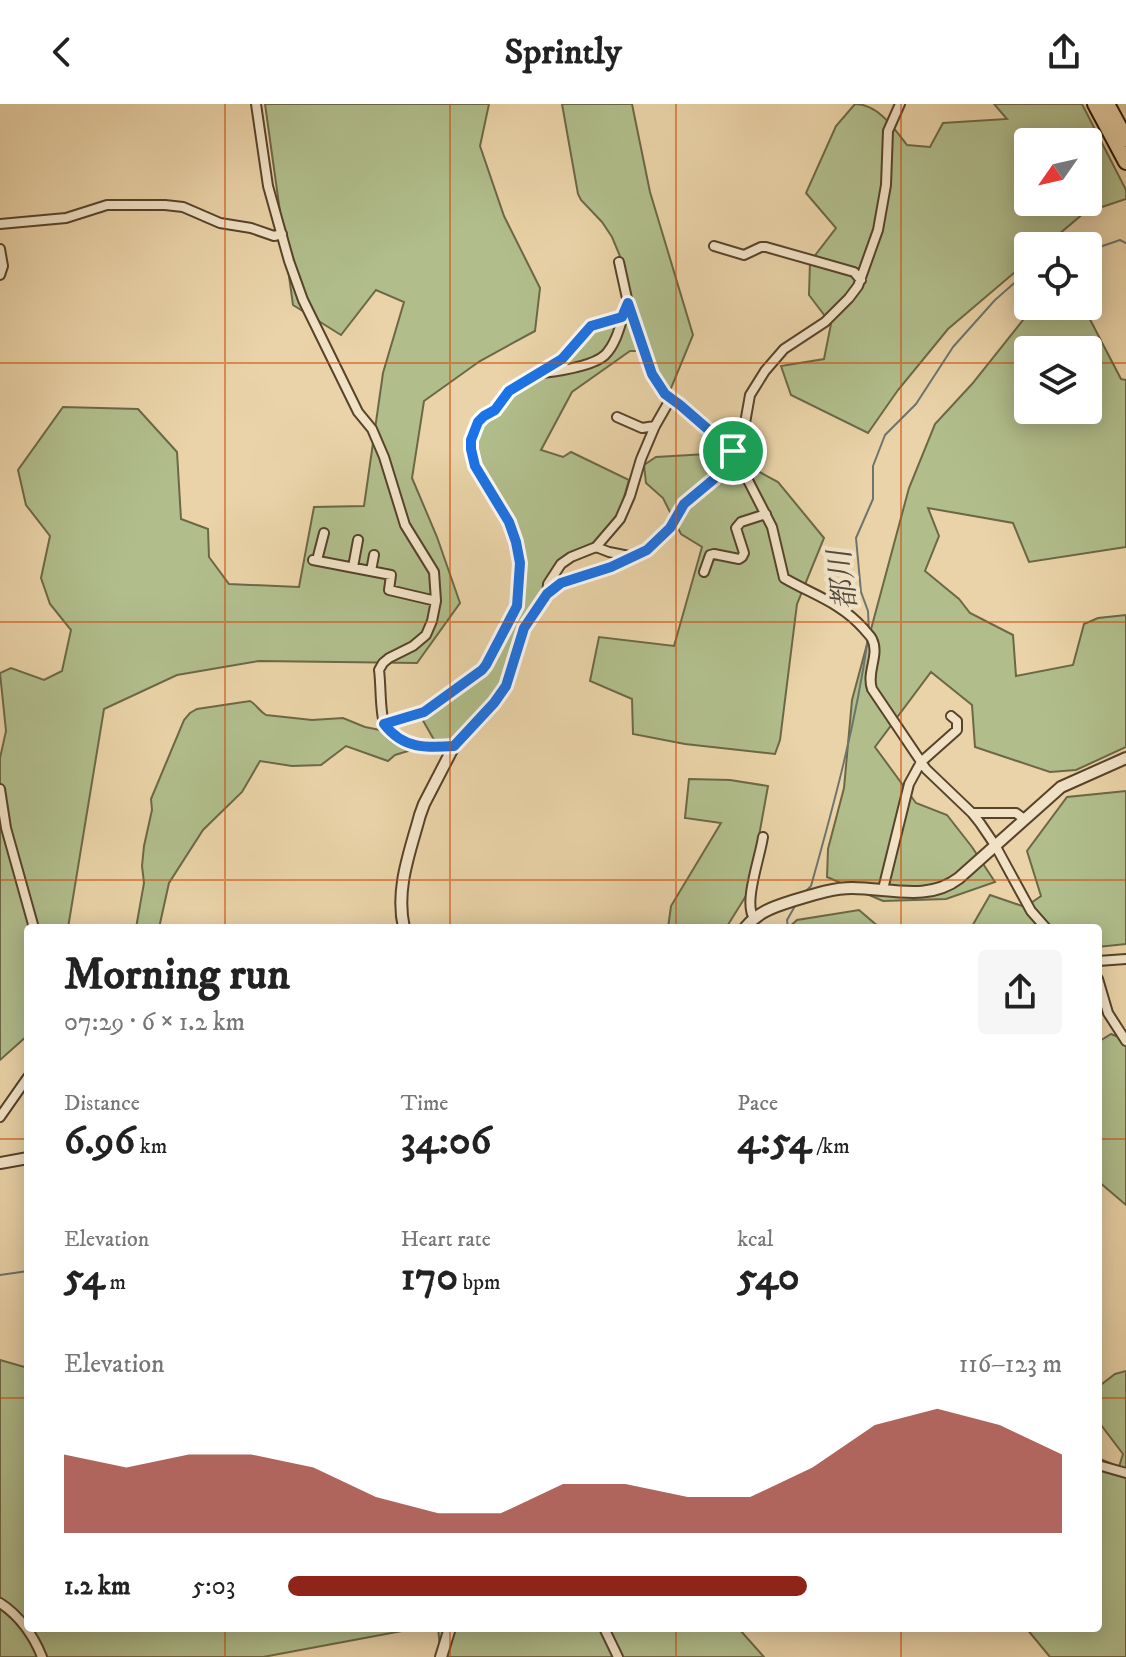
<!DOCTYPE html>
<html lang="en">
<head>
<meta charset="utf-8">
<style>
	:root { --surface:#fff; --page:#f6f6f6; --text:#222; --muted:#767676; --accent:#8f2418 }
	body { margin:0; font-family:"IM FELL DW Pica","Noto Serif JP",serif; background:var(--page); color:var(--text); height:100vh; display:flex; flex-direction:column; font-size:30px; white-space:nowrap }
	* { box-sizing:border-box; margin:0 }
	p { font-size:26px; color:var(--muted) }
	.icon { flex:none; width:44px; height:44px; fill:none; stroke:currentColor; stroke-width:2; stroke-linecap:round; stroke-linejoin:round }
	.map { position:relative; flex:1; overflow:hidden }
	.details { position:absolute; left:24px; top:820px; width:1078px; height:708px; display:flex; flex-direction:column; background:var(--surface); border-radius:8px; box-shadow:0 4px 20px #0003 }
	.details>* { flex:none }
	.needle { width:52px; rotate:236deg }
	.tools { position:absolute; left:1014px; top:24px; display:grid; gap:16px }
	.tools a { display:grid; place-items:center; width:88px; height:88px; border-radius:8px; background:var(--surface); box-shadow:0 4px 20px #0003; font-size:40px }
	.pin { position:absolute; display:grid; place-items:center; width:68px; height:68px; color:#fff; margin:-34px; border:4px solid #fff; border-radius:50%; box-shadow:0 2px 8px #0007 }
	.round { display:grid; place-items:center; flex:none; width:84px; height:84px; border-radius:8px; background:var(--page) }
	.overview { display:flex; align-items:center; justify-content:space-between; height:136px; padding:0 40px }
	h1 { font-size:44px; font-weight:700; line-height:60px }
	.figures { display:grid; grid-template-columns:repeat(3,1fr); gap:12px; height:136px; padding:8px 40px }
	.figures div { display:grid; align-content:center }
	.figures b { font-size:40px; font-weight:700 }
	.figures small { font-size:22px; font-weight:400 }
	.figures p { font-size:22px }
	.chart { height:224px; padding:16px 40px }
	.chart p { display:flex; justify-content:space-between }
	.chart svg { width:100%; height:144px; margin-top:8px; fill:var(--accent); opacity:.7 }
	ul { padding:0 40px; list-style:none; font-size:26px }
	li { display:grid; grid-template-columns:128px 96px 1fr; align-items:center; height:60px }
	li i { height:20px; border-radius:10px; background:var(--accent) }
	header { display:flex; justify-content:space-between; align-items:center; height:104px; padding:0 40px; background:var(--surface); font-size:36px; font-weight:700 }
	.map>svg:first-child { display:block }
	.green { fill:#b1be8c; stroke:#6c6846; stroke-width:2; fill-rule:evenodd }
	.lines { fill:none; stroke-linecap:round; stroke-linejoin:round }
	.stream { stroke:#6d746c; stroke-width:2 }
	.minor-casing { stroke:#57432a; stroke-width:12 }
	.tertiary-casing { stroke:#57432a; stroke-width:14 }
	.primary-casing { stroke:#261300; stroke-width:18 }
	.minor { stroke:#f1e2c6; stroke-width:8 }
	.tertiary { stroke:#f1e2c6; stroke-width:10 }
	.primary { stroke:#ead3a8; stroke-width:14 }
	.route-casing { stroke:#fff; stroke-width:16 }
	.route { stroke:#1a73e8; stroke-width:10 }
	.grid { fill:none; stroke:#cb4e0a; stroke-width:2; stroke-opacity:0.55 }
	.labels { text-anchor:middle; dominant-baseline:central; stroke-width:8; stroke-linejoin:round; paint-order:stroke }
	.water-label { font-size:30px; font-style:italic; fill:#504c3f; stroke:#f1e2c6 }
</style>
</head>
<body>
<header><svg class="icon" aria-label="back" viewBox="0 0 24 24"><path d="M15 5l-7 7 7 7"/></svg>Sprintly<svg class="icon" aria-label="share" viewBox="0 0 24 24"><path d="M12 15V3M7 8l5-5 5 5M5 13v7h14v-7"/></svg></header>
<div class="map">
<svg width="1126" height="1553" viewBox="0 0 1126 1553">
	<rect width="100%" height="100%" fill="#ead3a8"/>
	<filter id="stains"><feTurbulence type="fractalNoise" baseFrequency=".0025" numOctaves="4"/><feColorMatrix values="0 0 0 0 .2 0 0 0 0 .09 0 0 0 0 .02 0 0 0 .5 -.17"/></filter>
	<radialGradient id="worn" r=".72"><stop offset=".6" stop-color="#630" stop-opacity="0"/><stop offset="1" stop-color="#630" stop-opacity=".3"/></radialGradient>
	<path class="green" d="M265,0H489L480,42L504,112L540,184L535,227L480,257L424,297L412,374L437,433L460,499L417,559L259,557L177,571L104,605L68,824H28V931L0,956V654L6,627L0,569L11,564L44,576L62,567L71,526L50,500L41,474L50,432L26,401L18,366L63,303L138,305L177,348L181,415L208,425L209,453L229,480L299,483L314,403L364,402L383,269L404,198L376,186L341,231L293,201Z
		M562,0H632L650,88L693,231L669,289L657,275L634,213L622,157L612,133L602,118L581,96L578,90Z
		M855,0C878,0 894,24 907,41L930,43L943,19L1007,15L994,0H1082L1126,86V95L1084,109L1045,142H1028V157L948,225L898,286L868,329L791,291L781,262L824,255L831,220L809,191L810,158L836,124L806,89L836,22ZM1028,38H1088V98H1028Z
		M1047,202H1083L1121,275L1126,276V443L1029,458L1013,419L928,404L939,432L925,467L959,495L970,509L1013,531L1016,572L1073,561L1084,520L1098,514L1126,511V643L1076,666L1050,668L975,643L972,601L931,568L875,643L916,699L947,711L972,743L995,778L946,795L883,797L827,773L828,745L844,684L852,596L909,384L935,320L972,280L1027,211ZM1028,246H1088V306H1028Z
		M627,206L641,247H630L572,288L541,346L563,353L571,348L629,376L618,414L592,441L562,456L548,473L538,503L503,584L455,637L437,641L421,613L487,565L519,502V444L476,359L473,335L477,324L509,290L537,273L595,223Z
		M724,349L778,378L824,434L797,500L780,636L775,650L685,640L633,630L632,595L590,577L599,533L674,542L702,443L681,430L663,394L646,379L644,361L656,353Z
		M250,597C257,601 259,607 266,611L312,616L343,614L365,623L385,627L418,644L395,651L388,657L346,642L321,661L292,662L260,657L242,688L203,726L169,779L159,824H136L144,779L142,762L144,742L152,706L151,695L184,616L190,609L197,605Z
		M689,675L730,676L768,682L749,787L726,824H668L671,802L721,719L685,714Z
		M1126,687V840L1098,843V824H971L990,791L1025,803L1041,792L1027,747L1067,693Z
		M859,806L880,824H788L797,816Z
		M1111,930L1126,936V1101L1098,1077V938Z
		M0,1256L28,1264V1524H418L263,1553H0Z
		M1126,1267V1553H1050L1026,1524H1098V1354L1119,1363L1123,1350L1098,1317V1283L1115,1270Z
		M438,1524H741L740,1526L764,1553H441Z"/>
	<g class="lines">
		<path class="stream" d="M1088,147L1120,136L1126,139
			M869,528L868,507L861,488L856,434L873,395V362L885,331L916,300L953,243L995,196L1028,167
			M806,787L811,782C834,700 856,619 868,534
			M788,824L787,816L795,802
			M0,1171L28,1167"/>
		<defs>
			<path id="minor" d="M256,0L268,82L289,157L303,196L358,308L372,325L384,353L405,421L434,468L436,497L432,517L426,531L413,542L389,554L383,559L379,566C381,580 380,607 384,619C393,646 432,643 454,642L485,607L494,599L506,582L524,524L547,490L561,479L591,470L635,453L647,446L662,433L684,400L714,375L733,347L745,319L750,291L765,267L784,245L825,218L849,194L858,182L878,126L886,81L888,27L900,0
				M0,120L66,114L107,101H165L183,103L220,119L251,124L274,132L282,130
				M714,142L744,151L761,143H766L854,168L861,176
				M0,145L3,162L0,171
				M619,158L628,199L652,270L665,290L680,301L733,347L772,423L784,474C813,491 840,498 864,525C866,528 870,531 872,535C880,551 866,568 872,585L926,665L972,709L980,719L995,741L1031,807L1046,824
				M542,269C559,267 593,262 605,251C617,239 621,218 626,203L628,199
				M617,313L642,324L655,322
				M596,443L609,448L634,453
				M313,456L391,471L389,486L436,497
				M317,456L324,429
				M353,463L358,436
				M371,467L374,451
				M704,468L710,451L714,450L739,455L742,453L744,449L736,424L741,418L766,410
				M547,490L548,480L561,460L571,453L596,443L620,415L630,392L641,355L655,322L671,294
				M384,620L424,608L482,566L517,502L520,459L516,438L504,409L475,362L471,345V336L474,327L484,312L495,306L509,287L562,255L591,222L622,213
				M0,685L6,724L34,824
				M972,709H1016L1024,715
				M883,785L909,680L921,658L957,626V617L951,612
				M754,814C743,799 760,754 763,733
				M1098,857L1126,855
				M1098,875L1108,909L1126,937
				M0,1013L28,973
				M1098,1361L1126,1369
				M0,1499C19,1511 34,1532 42,1553
				M604,1524L618,1553"/>
			<path id="tertiary" d="M404,824C395,785 410,748 420,711L424,700L454,642
				M745,824C758,808 773,803 792,797C812,791 832,784 852,784C889,784 928,798 959,774L1061,683L1126,654
				M0,1059L28,1054
				M441,1553L450,1524"/>
			<path id="primary" d="M1095,0L1126,58
				M1107,0L1126,35"/>
		</defs>
		<use href="#minor" class="minor-casing"/>
		<use href="#tertiary" class="tertiary-casing"/>
		<use href="#primary" class="primary-casing"/>
		<use href="#minor" class="minor"/>
		<use href="#tertiary" class="tertiary"/>
		<use href="#primary" class="primary"/>
	</g>
	<g class="lines">
		<defs>
			<path id="route" d="M628,199L652,270L665,290L680,301L733,347L714,375L684,400L670,424L647,446L611,463L561,479L547,490L524,524L506,582L494,599L454,642C426,644 403,645 384,620L424,608L482,566L486,561L517,502L520,459L516,438L509,418L475,362L471,345V336L478,318L484,312L495,306L509,287L562,255L591,222L622,213Z"/>
		</defs>
		<use href="#route" class="route-casing"/>
		<use href="#route" class="route"/>
	</g>
	<path class="grid" d="M225,0V824M450,0V824M676,0V824M901,0V824M0,259H1028M1088,259H1126M0,518H1126M0,776H1126M0,1035H28M1098,1035H1126M0,1294H28M1098,1294H1126M225,1524V1553M450,1524V1553M676,1524V1553M901,1524V1553"/>
	<g class="labels">
		<g class="water-label">
			<text transform="translate(844 476) rotate(-97)">都川</text>
		</g>
	</g>
	<rect width="100%" height="100%" filter="url(#stains)"/>
	<rect width="100%" height="100%" fill="url(#worn)"/>
</svg>
<div class="tools">
<a><svg class="needle" viewBox="-14 -14 28 28"><path d="M0-13l5 13h-10z" fill="#e53935"/><path d="M0 13l5-13h-10z" fill="#767676"/></svg></a>
<a><svg class="icon" aria-label="locate" viewBox="0 0 24 24"><circle cx="12" cy="12" r="6"/><path d="M12 2v4M12 18v4M2 12h4M18 12h4"/></svg></a>
<a><svg class="icon" aria-label="layers" viewBox="0 0 24 24"><path d="M12 4l9 5-9 5-9-5zM3 14l9 5 9-5"/></svg></a>
</div>
<div class="pin" style="left:733px;top:347px;background:#1e9e55"><svg class="icon" aria-label="arrive" viewBox="0 0 24 24"><path d="M6 21V4h12l-3 4 3 4H6"/></svg></div>
<section class="details">
<div class="overview"><div><h1>Morning run</h1><p>07:29 · 6 × 1.2 km</p></div><a class="round"><svg class="icon" aria-label="share" viewBox="0 0 24 24"><path d="M12 15V3M7 8l5-5 5 5M5 13v7h14v-7"/></svg></a></div>
<div class="figures">
<div><p>Distance</p><b>6.96<small> km</small></b></div>
<div><p>Time</p><b>34:06</b></div>
<div><p>Pace</p><b>4:54<small> /km</small></b></div>
</div>
<div class="figures">
<div><p>Elevation</p><b>54<small> m</small></b></div>
<div><p>Heart rate</p><b>170<small> bpm</small></b></div>
<div><p>kcal</p><b>540</b></div>
</div>
<div class="chart"><p><span>Elevation</span>116–123 m</p>
<svg viewBox="0 0 160 44" preserveAspectRatio="none"><path d="M0 44V20L10 24L20 20L30 20L40 24L50 33L60 38L70 38L80 29L90 29L100 33L110 33L120 24L130 11L140 6L150 11L160 20V44z"/></svg>
</div>
<ul>
<li><b>1.2 km</b>5:03<i style="width:67%"></i></li>
</ul>
</section>
</div>
</body>
</html>
